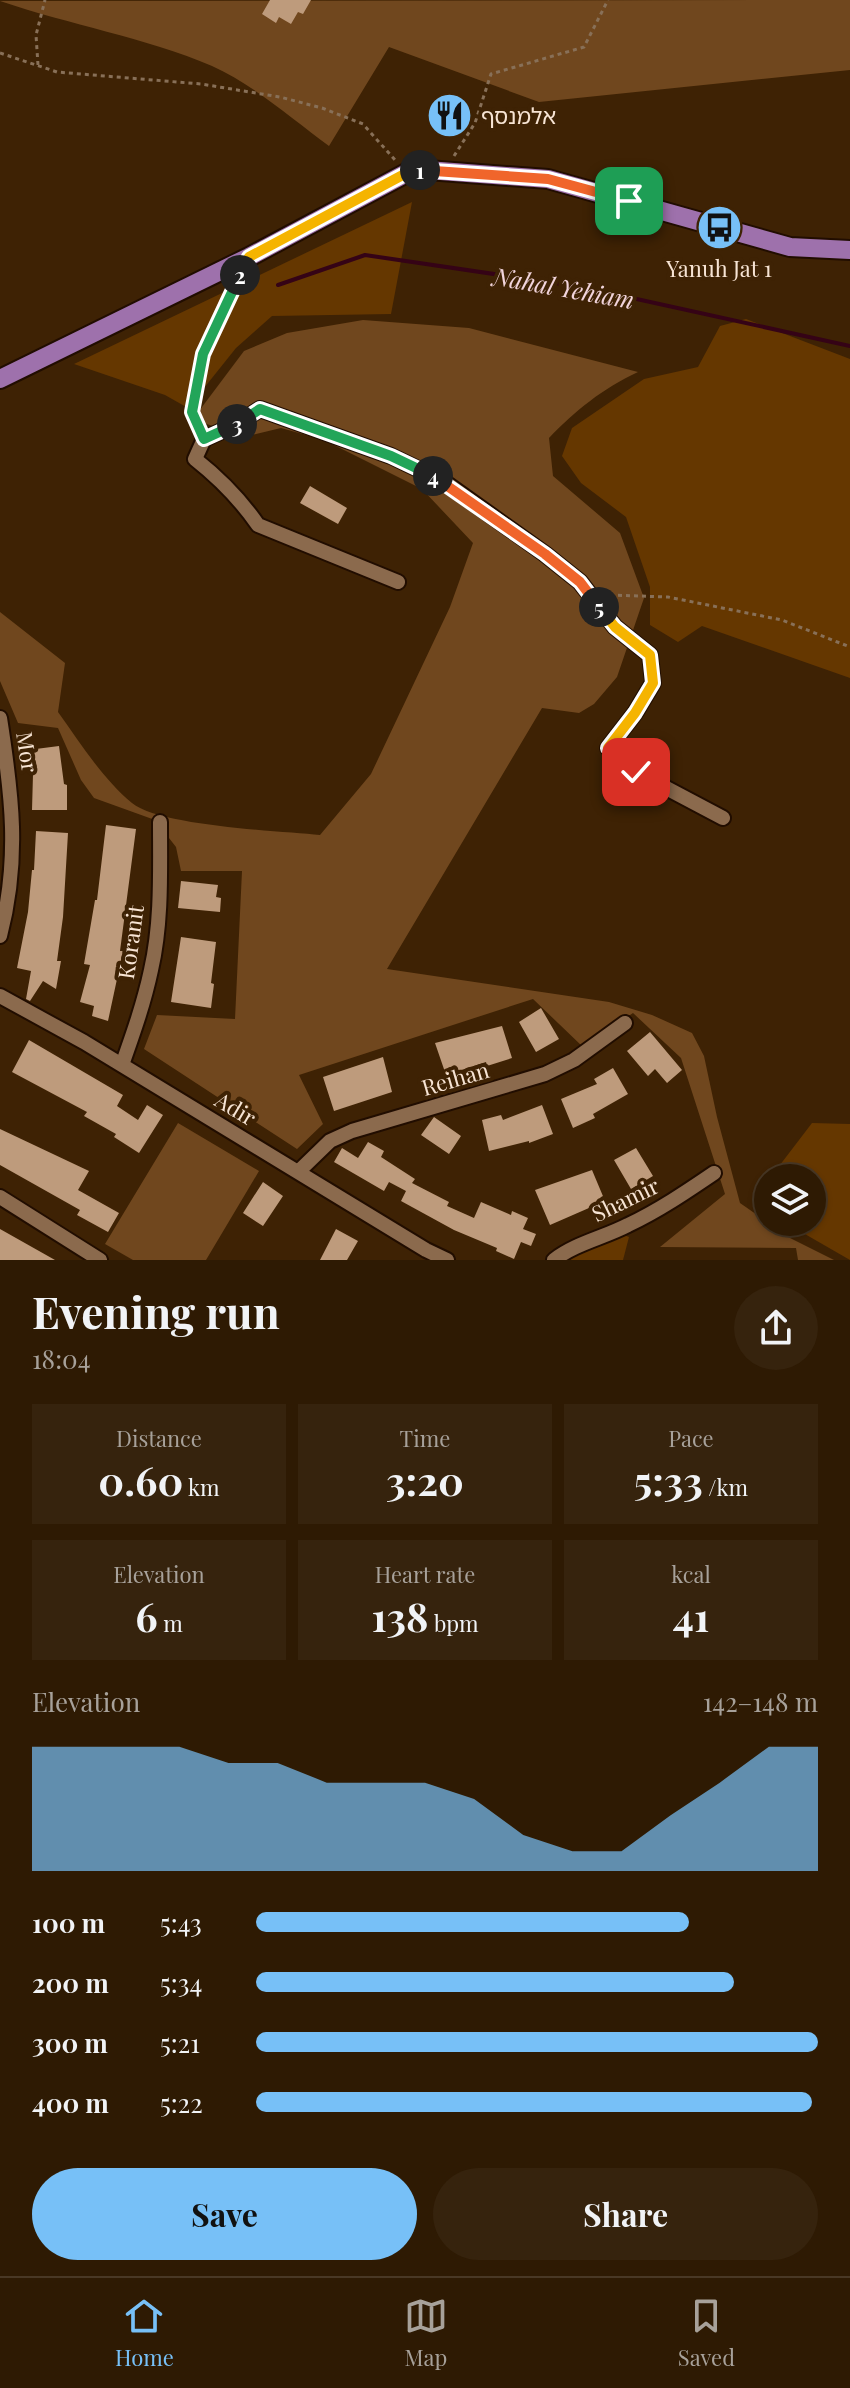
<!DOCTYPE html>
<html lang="en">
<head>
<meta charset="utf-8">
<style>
	:root { --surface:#2e1a03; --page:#36230d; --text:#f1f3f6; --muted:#a7a19a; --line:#493825; --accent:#77c0f7 }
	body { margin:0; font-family:"Playfair Display","Noto Sans Hebrew",serif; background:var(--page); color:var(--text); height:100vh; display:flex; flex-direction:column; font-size:30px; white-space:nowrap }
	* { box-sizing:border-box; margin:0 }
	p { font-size:26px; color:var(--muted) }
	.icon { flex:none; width:44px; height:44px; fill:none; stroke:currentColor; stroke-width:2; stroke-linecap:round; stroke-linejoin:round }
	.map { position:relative; height:1260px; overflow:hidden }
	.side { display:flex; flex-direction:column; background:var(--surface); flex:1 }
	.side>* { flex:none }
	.tools { position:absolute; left:754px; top:1164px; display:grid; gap:16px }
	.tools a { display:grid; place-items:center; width:72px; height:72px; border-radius:50%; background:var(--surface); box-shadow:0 2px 6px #0004,0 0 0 2px var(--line); font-size:40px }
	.pin { position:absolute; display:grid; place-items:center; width:68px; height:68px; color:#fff; margin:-34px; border-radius:16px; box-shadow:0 4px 12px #0006 }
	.km { position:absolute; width:40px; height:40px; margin:-20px; border-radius:50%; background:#222; color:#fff; font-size:22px; line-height:40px; text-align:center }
	.round { display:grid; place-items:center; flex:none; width:84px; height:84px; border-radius:42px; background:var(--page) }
	.overview { display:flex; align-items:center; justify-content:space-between; height:136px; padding:0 32px }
	h1 { font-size:44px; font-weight:700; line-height:60px }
	.stats { display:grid; grid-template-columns:repeat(3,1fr); gap:12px; height:136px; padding:8px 32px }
	.stats div { display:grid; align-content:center; border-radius:0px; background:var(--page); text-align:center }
	.stats b { font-size:40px; font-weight:700 }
	.stats small { font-size:22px; font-weight:400 }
	.stats p { font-size:22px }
	.chart { height:224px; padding:16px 32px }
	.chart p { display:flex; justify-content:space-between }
	.chart svg { width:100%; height:144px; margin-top:8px; fill:var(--accent); opacity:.7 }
	.primary-button { display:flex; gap:16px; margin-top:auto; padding:16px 32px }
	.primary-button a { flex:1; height:92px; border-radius:48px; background:var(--accent); color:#111; font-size:32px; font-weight:700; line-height:92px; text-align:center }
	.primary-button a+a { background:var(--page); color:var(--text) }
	ul { padding:0 32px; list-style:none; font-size:26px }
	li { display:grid; grid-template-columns:128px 96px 1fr; align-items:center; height:60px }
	li i { height:20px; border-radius:10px; background:var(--accent) }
	.tabs { display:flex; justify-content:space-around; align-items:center; height:112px; border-top:2px solid var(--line); background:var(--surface); font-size:22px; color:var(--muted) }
	.tabs a { display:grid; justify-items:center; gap:4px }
	.tabs .active { color:var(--accent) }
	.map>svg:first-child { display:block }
	.green { fill:#653700 }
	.forest { fill:#70471e }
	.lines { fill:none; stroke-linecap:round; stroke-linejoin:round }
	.stream { stroke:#350316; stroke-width:4 }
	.building { fill:#be9b7c }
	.minor-casing { stroke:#210d00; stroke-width:18 }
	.major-casing { stroke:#210d00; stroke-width:22 }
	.path { stroke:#887058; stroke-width:3; stroke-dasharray:4 4; stroke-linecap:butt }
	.minor { stroke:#8b6a4d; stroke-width:14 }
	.major { stroke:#9e71ac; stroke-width:18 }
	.split-1-casing { stroke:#fff; stroke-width:16 }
	.split-2-casing { stroke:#fff; stroke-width:16 }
	.split-3-casing { stroke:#fff; stroke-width:16 }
	.split-4-casing { stroke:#fff; stroke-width:16 }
	.split-5-casing { stroke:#fff; stroke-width:16 }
	.split-6-casing { stroke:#fff; stroke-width:16 }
	.split-1 { stroke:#f0652b; stroke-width:10 }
	.split-2 { stroke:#f5b400; stroke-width:10 }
	.split-3 { stroke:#22a559; stroke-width:10 }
	.split-4 { stroke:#22a559; stroke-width:10 }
	.split-5 { stroke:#f0652b; stroke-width:10 }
	.split-6 { stroke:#f5b400; stroke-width:10 }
	.labels { text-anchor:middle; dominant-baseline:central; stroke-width:8; stroke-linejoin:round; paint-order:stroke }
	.poi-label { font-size:22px; fill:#f7e4d4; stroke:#3e2204; text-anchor:start }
	.street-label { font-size:22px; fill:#f7e4d4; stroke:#3e2204 }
	.water-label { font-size:24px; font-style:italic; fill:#f1d4db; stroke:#3e2204 }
</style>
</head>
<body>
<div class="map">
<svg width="850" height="1260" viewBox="0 0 850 1260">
	<rect width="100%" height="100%" fill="#3e2204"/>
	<path class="green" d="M412,202L391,314L272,316L236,348L188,408L165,395L74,364Z
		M746,319L850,359V678L702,626L678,642L650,625V587L626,517L581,483L562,456L572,428L644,379L698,367L720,326Z
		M812,1123L850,1124V1260L784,1222H812V1178H770Z
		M624,1235L629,1237L623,1260H569L573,1256Z"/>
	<path class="forest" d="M850,0V70L539,102L389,47L329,146C292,119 254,85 212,66C144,37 70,25 0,1Z
		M363,320L469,328L638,372C602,389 576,410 549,438L553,476L620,533L644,598L617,677L594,704L579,713L542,708L387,969L609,1002L652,1015L692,1033L704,1056L717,1117L740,1203L790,1238L834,1260H798L796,1248L660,1247L725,1194L681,1058L633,1013L583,1047L533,999L299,1075L323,1124L297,1149L144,1049L157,1015L235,1019L242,871H181L176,847L155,820L94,798L81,780L58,728L18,723L0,681V612L65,663L58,712C81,744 102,778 132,803C160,826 279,831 320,835L371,774L450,607L473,543L422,489L324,440L281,428L243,437L193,419L244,351L287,333Z
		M178,1123L259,1171L206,1260H133L105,1244Z"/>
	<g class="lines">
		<path class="stream" d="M278,285L365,255L582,287L850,346"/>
	</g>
	<path class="building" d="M270,0H311L303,14L298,12L291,24L279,17L276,23L262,14Z
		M310,486L347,508L338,524L300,503Z
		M59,746L64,784L67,785V810H32L33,774L28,750Z
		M106,825L136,829L120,951H123L108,1021L92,1016L94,1006L80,1002L90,965L84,964L95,900H97Z
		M36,831L68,833L63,917L57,961H61L56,989L43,981L30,1001L26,999L31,971L17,968L28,912L32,870H34Z
		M181,881L218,885L216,897L221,898L220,912L178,908Z
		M181,937L216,942L211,983L214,984L211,1008L171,1002Z
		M541,1008L559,1039L536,1052L519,1022Z
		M502,1026L512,1058L487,1066L486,1062L446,1075L435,1043Z
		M650,1032L682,1070L667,1083L655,1069L648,1076L627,1051Z
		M29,1040L123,1095L117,1106L138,1120L147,1105L163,1115L139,1153L114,1137L116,1134L84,1116L87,1112L12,1072Z
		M383,1057L392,1092L334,1111L323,1077Z
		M613,1068L628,1094L593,1114L595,1118L573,1128L561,1099L597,1084L594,1079Z
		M542,1105L553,1134L529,1143V1141L489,1151L482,1120L501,1115L503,1120Z
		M434,1117L461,1136L449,1154L421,1135Z
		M0,1129L89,1171L78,1190L119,1213L108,1232L77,1215L80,1210L0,1165Z
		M368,1142L384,1151L381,1157L415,1179L412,1183L449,1202L447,1206L474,1218L481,1202L511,1215L512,1211L528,1218L523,1229L536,1234L531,1246L521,1242L514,1259L496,1251L497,1248L454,1230L401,1201L406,1191L389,1182L384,1191L334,1162L342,1148L358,1158Z
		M636,1148L653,1176L631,1189L614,1160Z
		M592,1170L605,1201L550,1225L535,1190Z
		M263,1182L283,1196L263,1226L243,1213Z
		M0,1229L55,1260H0Z
		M336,1229L358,1241L347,1260H320Z"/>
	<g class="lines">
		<defs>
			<path id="minor" d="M398,582L258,525C240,499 219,478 195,459L204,439L235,425L260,409L391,456L443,481L545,554L580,582L615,627L650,655L653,683L635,713L608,748L636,772L723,818
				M0,718C12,795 20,859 0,936
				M0,996L84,1042L426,1250L447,1260
				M122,1065C133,1034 144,1003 151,970C162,922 160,871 160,822
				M298,1172L330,1141L352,1131L545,1074L574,1060L625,1023
				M0,1197L100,1260
				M554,1260C576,1243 603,1238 628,1225C658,1211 686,1192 714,1173"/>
			<path id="major" d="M0,379L249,257L414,169L548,179L790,247L850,250"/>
		</defs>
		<use href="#minor" class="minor-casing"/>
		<use href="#major" class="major-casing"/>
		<path class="path" d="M0,53L57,72L201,84L280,97L322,108L363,124L395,160
			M38,65L36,35L45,0
			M454,156L475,123L491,74L584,47L608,0
			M199,428L192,412L203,354L239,279
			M610,595L668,597L782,620L850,647"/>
		<use href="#minor" class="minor"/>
		<use href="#major" class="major"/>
	</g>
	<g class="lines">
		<defs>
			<path id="split-1" d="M420,170L548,179L629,201"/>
			<path id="split-2" d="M240,275L249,257L414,169L420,170"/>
			<path id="split-3" d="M237,424L204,439L192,412L203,354L240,275"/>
			<path id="split-4" d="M237,424L260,409L391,456L433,476"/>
			<path id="split-5" d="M433,476L545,554L580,582L599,607"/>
			<path id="split-6" d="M599,607L615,627L650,655L653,683L635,713L608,748L636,772"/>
		</defs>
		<use href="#split-1" class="split-1-casing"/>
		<use href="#split-2" class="split-2-casing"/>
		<use href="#split-3" class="split-3-casing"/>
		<use href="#split-4" class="split-4-casing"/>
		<use href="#split-5" class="split-5-casing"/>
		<use href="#split-6" class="split-6-casing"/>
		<use href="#split-1" class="split-1"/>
		<use href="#split-2" class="split-2"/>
		<use href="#split-3" class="split-3"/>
		<use href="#split-4" class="split-4"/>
		<use href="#split-5" class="split-5"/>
		<use href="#split-6" class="split-6"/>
	</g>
	<defs>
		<symbol id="restaurant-disc" viewBox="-11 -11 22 22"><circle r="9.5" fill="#77c0f7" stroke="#3e2204"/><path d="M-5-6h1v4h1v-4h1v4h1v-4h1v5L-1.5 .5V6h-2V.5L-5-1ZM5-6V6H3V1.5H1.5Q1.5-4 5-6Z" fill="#111"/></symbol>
		<symbol id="bus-disc" viewBox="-11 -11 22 22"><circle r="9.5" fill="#77c0f7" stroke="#3e2204"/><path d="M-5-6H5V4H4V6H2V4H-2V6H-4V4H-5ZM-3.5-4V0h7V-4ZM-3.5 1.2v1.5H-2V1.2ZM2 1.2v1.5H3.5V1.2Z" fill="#111"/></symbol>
	</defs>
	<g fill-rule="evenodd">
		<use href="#restaurant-disc" x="424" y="90" width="51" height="51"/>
		<use href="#bus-disc" x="694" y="202" width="51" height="51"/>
	</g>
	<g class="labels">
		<g class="poi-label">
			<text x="481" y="115">אלמנסף</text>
			<text x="719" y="268" text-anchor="middle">Yanuh Jat 1</text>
		</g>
		<g class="street-label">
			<text transform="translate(28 752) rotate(81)">Mor</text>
			<text transform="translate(130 942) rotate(-82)">Koranit</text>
			<text transform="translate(455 1078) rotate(-16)">Reihan</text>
			<text transform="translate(236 1108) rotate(31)">Adir</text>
			<text transform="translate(625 1199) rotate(-26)">Shamir</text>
		</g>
		<g class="water-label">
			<text transform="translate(564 287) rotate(10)">Nahal Yehiam</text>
		</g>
	</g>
</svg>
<div class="tools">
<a><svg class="icon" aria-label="layers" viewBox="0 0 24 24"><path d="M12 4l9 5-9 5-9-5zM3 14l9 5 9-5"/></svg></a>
</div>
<div class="pin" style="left:629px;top:201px;background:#1e9e55"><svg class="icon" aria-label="arrive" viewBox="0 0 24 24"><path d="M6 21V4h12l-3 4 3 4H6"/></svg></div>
<div class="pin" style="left:636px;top:772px;background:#d93025"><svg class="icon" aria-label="check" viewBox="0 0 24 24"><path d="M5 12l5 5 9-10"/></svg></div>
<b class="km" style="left:420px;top:170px">1</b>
<b class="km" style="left:240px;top:275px">2</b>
<b class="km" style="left:237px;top:424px">3</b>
<b class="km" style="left:433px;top:476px">4</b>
<b class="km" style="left:599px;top:607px">5</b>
</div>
<section class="side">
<div class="overview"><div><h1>Evening run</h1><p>18:04</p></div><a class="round"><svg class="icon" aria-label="share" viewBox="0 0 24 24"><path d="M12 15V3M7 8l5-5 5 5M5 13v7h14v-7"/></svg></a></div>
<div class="stats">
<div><p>Distance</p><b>0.60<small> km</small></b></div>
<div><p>Time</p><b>3:20</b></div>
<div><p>Pace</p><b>5:33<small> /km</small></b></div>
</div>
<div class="stats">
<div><p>Elevation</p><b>6<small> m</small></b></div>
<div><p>Heart rate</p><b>138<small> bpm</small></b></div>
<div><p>kcal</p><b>41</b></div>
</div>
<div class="chart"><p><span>Elevation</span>142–148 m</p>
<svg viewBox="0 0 160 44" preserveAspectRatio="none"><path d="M0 44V6L10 6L20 6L30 6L40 11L50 11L60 17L70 17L80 17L90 22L100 33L110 38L120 38L130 27L140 17L150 6L160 6V44z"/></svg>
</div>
<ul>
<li><b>100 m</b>5:43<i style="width:77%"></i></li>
<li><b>200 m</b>5:34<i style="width:85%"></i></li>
<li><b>300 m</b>5:21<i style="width:100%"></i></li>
<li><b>400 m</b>5:22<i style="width:99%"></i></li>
</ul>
<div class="primary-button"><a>Save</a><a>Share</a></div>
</section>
<nav class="tabs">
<a class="active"><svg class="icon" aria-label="home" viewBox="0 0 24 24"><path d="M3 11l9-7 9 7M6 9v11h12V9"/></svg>Home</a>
<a><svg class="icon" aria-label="map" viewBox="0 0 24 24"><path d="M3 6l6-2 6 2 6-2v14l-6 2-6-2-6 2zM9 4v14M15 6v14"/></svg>Map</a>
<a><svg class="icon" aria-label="saved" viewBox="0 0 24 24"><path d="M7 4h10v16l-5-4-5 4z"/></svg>Saved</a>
</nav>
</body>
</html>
